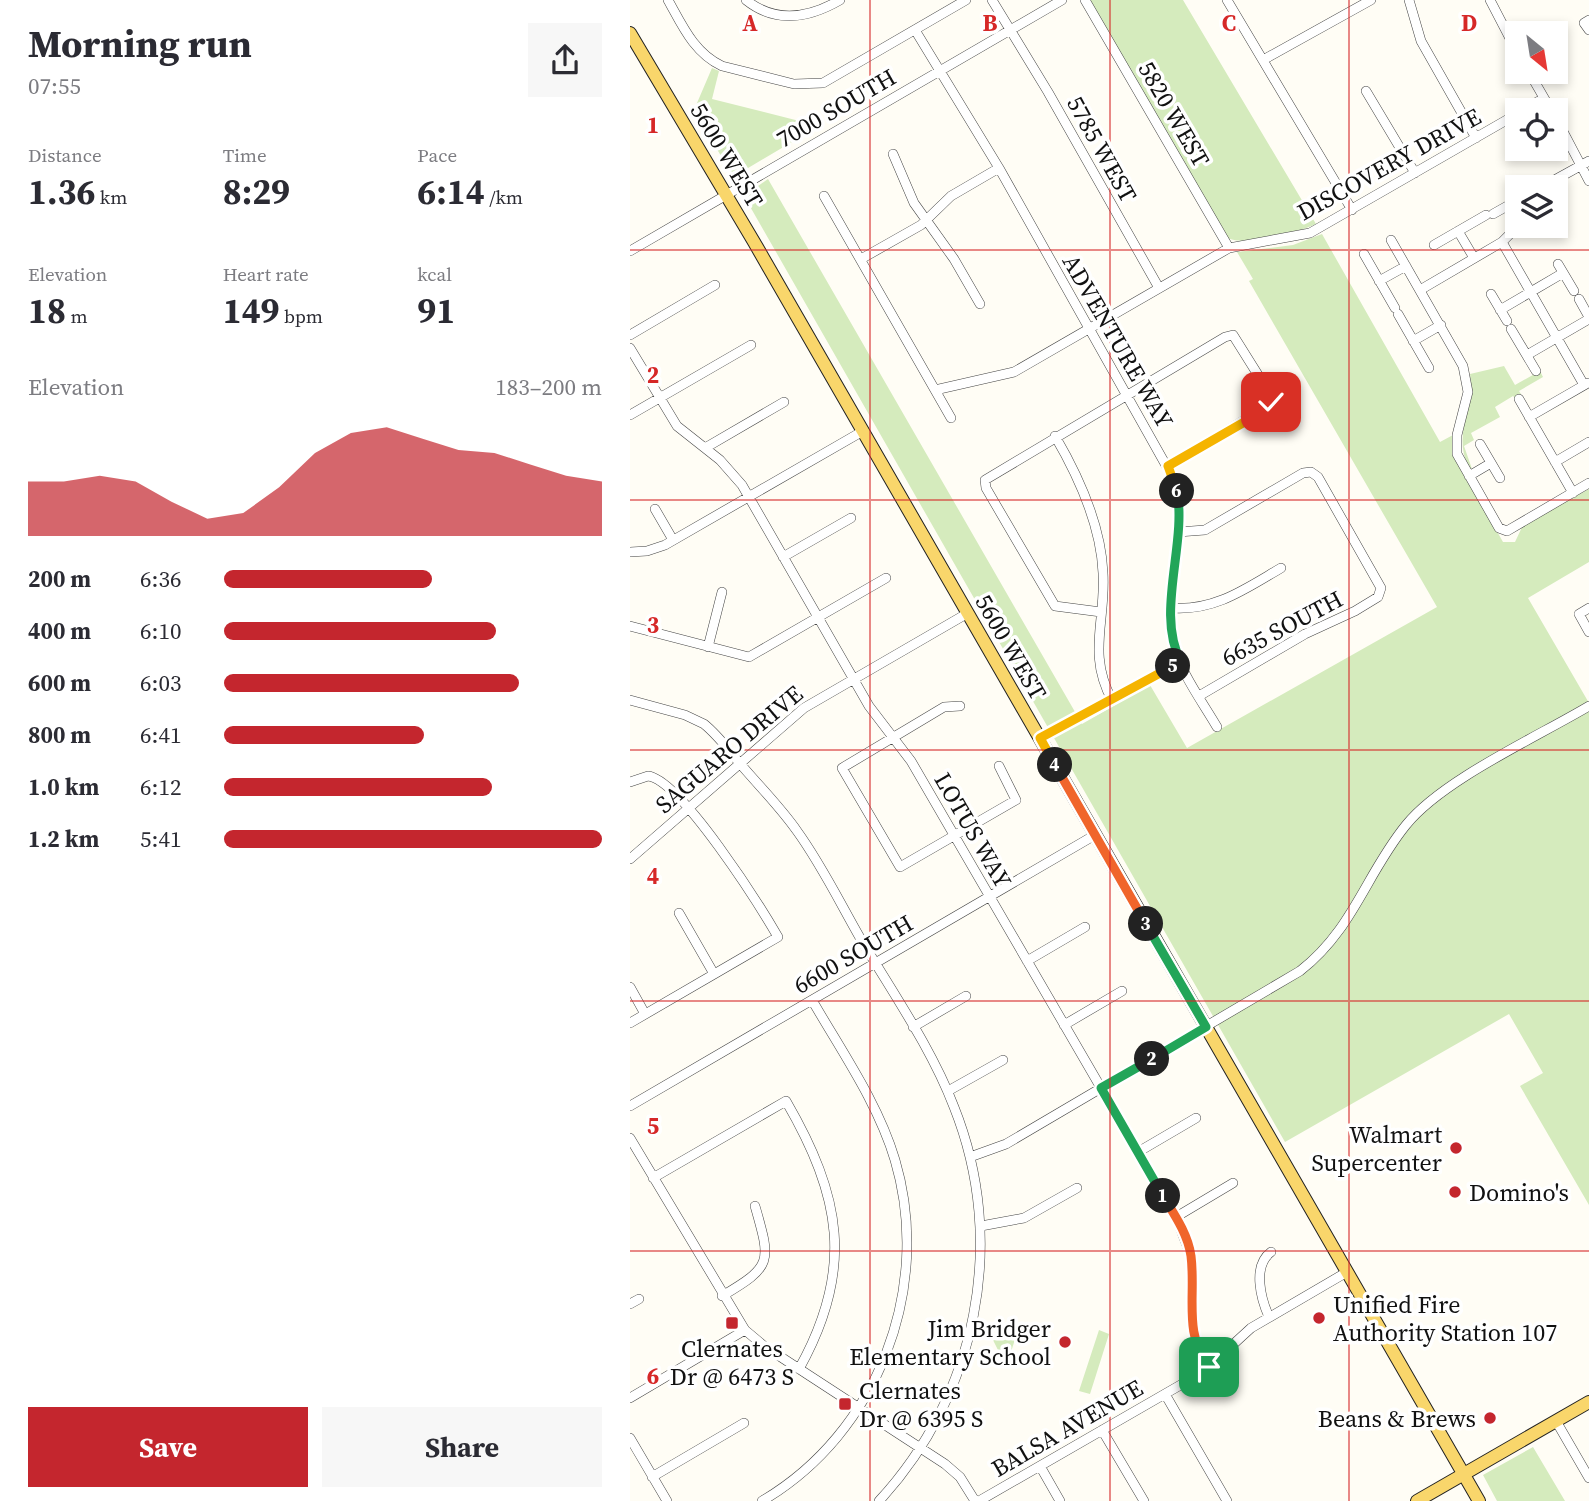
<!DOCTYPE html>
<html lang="en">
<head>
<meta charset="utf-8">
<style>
	:root { --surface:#fff; --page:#f7f7f7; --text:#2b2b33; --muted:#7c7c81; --accent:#c4262e }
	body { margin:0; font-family:"Source Serif 4",serif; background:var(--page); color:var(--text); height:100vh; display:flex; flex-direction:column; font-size:26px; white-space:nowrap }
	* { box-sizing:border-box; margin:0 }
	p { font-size:23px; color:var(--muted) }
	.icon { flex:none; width:38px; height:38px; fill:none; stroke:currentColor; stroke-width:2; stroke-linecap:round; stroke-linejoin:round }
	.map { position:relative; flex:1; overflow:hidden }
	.details { display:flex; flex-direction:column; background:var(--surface); width:630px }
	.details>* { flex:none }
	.needle { width:46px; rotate:150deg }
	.fabs { position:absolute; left:875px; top:21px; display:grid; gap:14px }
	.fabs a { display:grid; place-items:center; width:63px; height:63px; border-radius:0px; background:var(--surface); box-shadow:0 4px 10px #0003; font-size:35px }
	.pin { position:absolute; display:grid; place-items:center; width:60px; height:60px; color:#fff; margin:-30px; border-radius:14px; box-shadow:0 4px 10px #0006 }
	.km { position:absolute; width:35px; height:35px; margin:-18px; border-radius:50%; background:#222; color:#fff; font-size:19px; line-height:35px; text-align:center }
	.round { display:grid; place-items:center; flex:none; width:74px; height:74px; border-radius:0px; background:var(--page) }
	.head { display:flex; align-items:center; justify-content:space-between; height:119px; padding:0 28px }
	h1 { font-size:38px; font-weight:700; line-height:52px }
	.figures { display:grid; grid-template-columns:repeat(3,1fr); gap:10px; height:119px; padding:7px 28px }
	.figures div { display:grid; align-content:center }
	.figures b { font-size:35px; font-weight:700 }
	.figures small { font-size:19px; font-weight:400 }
	.figures p { font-size:19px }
	.chart { height:196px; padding:14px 28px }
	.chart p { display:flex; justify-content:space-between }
	.chart svg { width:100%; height:126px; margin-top:7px; fill:var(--accent); opacity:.7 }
	.cta { display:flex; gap:14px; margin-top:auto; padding:14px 28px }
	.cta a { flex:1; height:80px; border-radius:0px; background:var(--accent); color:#fff; font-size:28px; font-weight:700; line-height:80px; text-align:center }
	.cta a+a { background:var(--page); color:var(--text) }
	ul { padding:0 28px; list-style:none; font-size:23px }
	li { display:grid; grid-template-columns:112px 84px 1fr; align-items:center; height:52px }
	li i { height:18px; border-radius:9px; background:var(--accent) }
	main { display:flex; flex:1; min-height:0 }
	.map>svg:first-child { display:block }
	.green { fill:#d5ebbd }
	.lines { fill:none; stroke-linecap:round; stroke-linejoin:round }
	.minor-casing { stroke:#444; stroke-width:10 }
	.major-casing { stroke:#222; stroke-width:14 }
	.minor { stroke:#fff; stroke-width:9 }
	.major { stroke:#f9d66b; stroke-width:12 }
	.split-1-casing { stroke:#fff; stroke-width:14 }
	.split-2-casing { stroke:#fff; stroke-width:14 }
	.split-3-casing { stroke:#fff; stroke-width:14 }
	.split-4-casing { stroke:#fff; stroke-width:14 }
	.split-5-casing { stroke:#fff; stroke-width:14 }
	.split-6-casing { stroke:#fff; stroke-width:14 }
	.split-7-casing { stroke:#fff; stroke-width:14 }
	.split-1 { stroke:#f0652b; stroke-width:9 }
	.split-2 { stroke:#22a559; stroke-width:9 }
	.split-3 { stroke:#22a559; stroke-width:9 }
	.split-4 { stroke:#f0652b; stroke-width:9 }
	.split-5 { stroke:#f5b400; stroke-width:9 }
	.split-6 { stroke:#22a559; stroke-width:9 }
	.split-7 { stroke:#f5b400; stroke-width:9 }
	.grid { fill:none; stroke:#d62828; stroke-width:2; stroke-opacity:0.55 }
	.poi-dot { fill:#c4262e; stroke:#fff; stroke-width:2.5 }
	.labels { text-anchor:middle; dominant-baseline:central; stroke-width:7; stroke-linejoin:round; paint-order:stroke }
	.street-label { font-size:24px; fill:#111; stroke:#fff }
	.poi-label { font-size:24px; fill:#111; stroke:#fff; text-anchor:end }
	.grid-label { font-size:23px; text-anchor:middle; font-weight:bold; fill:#d62828; stroke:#fff; stroke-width:7; stroke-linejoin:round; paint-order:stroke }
</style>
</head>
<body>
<main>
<section class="details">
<div class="head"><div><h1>Morning run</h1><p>07:55</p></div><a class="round"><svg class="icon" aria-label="share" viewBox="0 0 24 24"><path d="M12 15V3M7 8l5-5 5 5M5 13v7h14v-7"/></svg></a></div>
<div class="figures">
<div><p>Distance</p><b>1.36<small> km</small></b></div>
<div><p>Time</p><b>8:29</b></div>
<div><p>Pace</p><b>6:14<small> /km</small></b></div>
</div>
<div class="figures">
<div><p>Elevation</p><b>18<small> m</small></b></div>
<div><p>Heart rate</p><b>149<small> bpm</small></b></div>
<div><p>kcal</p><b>91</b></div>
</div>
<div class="chart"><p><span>Elevation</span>183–200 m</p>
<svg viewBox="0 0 160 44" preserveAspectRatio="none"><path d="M0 44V25L10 25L20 23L30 25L40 32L50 38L60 36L70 27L80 15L90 8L100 6L110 10L120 14L130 15L140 19L150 23L160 25V44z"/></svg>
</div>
<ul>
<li><b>200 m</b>6:36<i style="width:55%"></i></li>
<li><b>400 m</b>6:10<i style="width:72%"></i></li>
<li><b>600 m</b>6:03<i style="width:78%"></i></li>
<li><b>800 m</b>6:41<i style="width:53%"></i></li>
<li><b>1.0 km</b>6:12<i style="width:71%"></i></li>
<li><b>1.2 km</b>5:41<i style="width:100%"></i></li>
</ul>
<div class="cta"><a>Save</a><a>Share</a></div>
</section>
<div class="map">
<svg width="959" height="1501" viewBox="0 0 959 1501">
	<rect width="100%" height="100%" fill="#fffdf5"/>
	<path class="green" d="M460,0H553L686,224C670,232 611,248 596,237Z
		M82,68L89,71L82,99L189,126L108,174L101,173L64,110Z
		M138,179L452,724L520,685L557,748L807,607L619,281L623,279L607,252L663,245L692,234L810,442L823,435L827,461L873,542H885L893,525L959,489V562L898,598L959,703V1205L890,1086L913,1073L879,1014L655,1142L114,196Z
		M874,366L885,385L910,371L913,377L889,391L891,394L885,398L883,396L865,407L870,417L841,433L844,440L834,446L842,469L838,466C823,434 844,407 840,374Z
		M367,1329L386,1336L377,1365L365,1362L368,1350L363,1340Z
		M469,1330L479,1334L460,1394L449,1391Z
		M903,1447L935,1501H867L853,1475Z"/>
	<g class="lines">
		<defs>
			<path id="minor" d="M38,0C52,25 64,53 92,66L164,84L193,83L336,0
				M116,0C146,24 179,18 210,0
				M362,0L418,92L529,288
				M455,0L599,248
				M597,0L722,210
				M779,0L791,41L846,138
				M860,0L887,52
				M959,20L954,23L959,30
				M285,30L369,168L542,476C561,529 532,587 543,641C549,671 572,701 587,727
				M633,60L741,0
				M899,72L921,110
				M736,91L785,173
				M893,110L914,98
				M926,118L959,181
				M263,154L284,203L324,259L350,304
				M912,187L959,161
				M194,196L321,418
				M863,214L879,205L887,204
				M828,231L844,258
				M761,240L833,366L838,392L827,435V454L869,528L877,531L959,483
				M872,242L954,385
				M804,245L856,215
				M0,251L432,0
				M734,254L765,308
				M231,259L291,225L321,196L369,168
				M928,264L944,291
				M749,281L776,266
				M790,290L872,242L888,226
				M861,294L877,321
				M949,299L959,317
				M870,310L933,273
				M768,314L799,368
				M881,329L906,371
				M0,335L85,285
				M783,341L811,325
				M0,348L47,426L90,460L112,485L239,706L281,761L546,1217L561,1256L563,1334L579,1367
				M897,355L959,319
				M305,390L384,372L599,248L680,233L887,114
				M889,399L943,493
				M0,415L121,345
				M899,417L958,383
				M425,436C449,477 471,525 473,573C476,621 457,654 482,700
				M850,444L870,478
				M75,448L154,402
				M925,462L959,442
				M839,476L861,463
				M25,509L43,540
				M548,532L575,530L673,473L681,472L688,477L751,588L748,597L725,611L675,634L569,696
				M0,552L17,551L35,545L233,431
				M153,557L221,518
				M542,608C585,611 615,589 651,568
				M959,608L949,614L959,632
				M471,612L425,606L356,488L355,480L595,337L603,335L640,394L641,404L538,466
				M0,626L119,657L256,578
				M78,647L92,592
				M0,700L55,715L74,724C89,736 100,752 113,767C131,788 151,808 167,831C191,864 209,901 229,936C262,992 301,1047 324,1107C378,1242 347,1395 249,1501
				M330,706L314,707L212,768L270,867L386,800L369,766
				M410,738L551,662
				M0,782L18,776C51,780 130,906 148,937L0,1023
				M0,859L174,708L338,613
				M49,913L84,974
				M397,961L455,927
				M0,987L15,1014
				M434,1025L492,991
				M283,1027L336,996
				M318,1091L373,1060
				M0,1106L465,835
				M0,1138L115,1330L134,1346L315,1464L330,1477L345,1501
				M508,1152L566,1118
				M340,1157L376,1144L670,971C723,930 736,874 776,825C812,780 907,737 959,706
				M23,1178L156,1101C211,1196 225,1269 169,1369
				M546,1217L603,1183
				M351,1226L394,1218L447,1188
				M92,1296C143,1266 141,1262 125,1206
				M0,1304L9,1299
				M639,1317C631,1299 622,1266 641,1252
				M535,1394L597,1501
				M0,1398L115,1330
				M926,1421L959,1478
				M472,1430L514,1501
				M0,1438L37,1501
				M410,1466L430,1501
				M22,1477L114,1423
				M132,1501C248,1433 303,1288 265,1160C248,1103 212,1052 182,1000
				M349,1501L573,1372L621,1328L717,1272"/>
			<path id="major" d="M0,33L124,242L849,1501
				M787,1501L959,1402"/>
		</defs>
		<use href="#minor" class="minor-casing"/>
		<use href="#major" class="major-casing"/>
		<use href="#minor" class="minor"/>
		<use href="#major" class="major"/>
	</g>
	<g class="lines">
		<defs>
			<path id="split-1" d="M533,1196C544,1214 558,1234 561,1256C566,1295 553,1334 579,1367"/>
			<path id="split-2" d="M522,1059L471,1088L533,1196"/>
			<path id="split-3" d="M516,924L576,1027L522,1059"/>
			<path id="split-4" d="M425,765L516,924"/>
			<path id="split-5" d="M425,765L410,738L543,666"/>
			<path id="split-6" d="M543,666L551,662C525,613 557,545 547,491"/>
			<path id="split-7" d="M547,491L538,466L637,409L641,402"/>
		</defs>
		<use href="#split-1" class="split-1-casing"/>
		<use href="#split-2" class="split-2-casing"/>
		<use href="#split-3" class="split-3-casing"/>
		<use href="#split-4" class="split-4-casing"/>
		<use href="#split-5" class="split-5-casing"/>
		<use href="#split-6" class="split-6-casing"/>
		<use href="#split-7" class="split-7-casing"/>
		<use href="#split-1" class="split-1"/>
		<use href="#split-2" class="split-2"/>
		<use href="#split-3" class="split-3"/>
		<use href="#split-4" class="split-4"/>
		<use href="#split-5" class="split-5"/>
		<use href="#split-6" class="split-6"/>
		<use href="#split-7" class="split-7"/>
	</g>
	<path class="grid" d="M240,0V1501M480,0V1501M719,0V1501M0,250H959M0,500H959M0,750H959M0,1001H959M0,1251H959"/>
	<g class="poi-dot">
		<circle cx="826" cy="1148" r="7"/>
		<circle cx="825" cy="1192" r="7"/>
		<circle cx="689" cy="1318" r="7"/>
		<rect x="95" y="1316" width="14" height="14" rx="3.5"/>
		<circle cx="435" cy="1342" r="7"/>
		<rect x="208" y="1397" width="14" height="14" rx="3.5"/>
		<circle cx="860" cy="1418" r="7"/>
	</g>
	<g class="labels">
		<g class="street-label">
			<text transform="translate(206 108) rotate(-30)">7000 SOUTH</text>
			<text transform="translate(544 114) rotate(60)">5820 WEST</text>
			<text transform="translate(472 149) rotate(61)">5785 WEST</text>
			<text transform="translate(97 155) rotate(59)">5600 WEST</text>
			<text transform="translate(759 164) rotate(-29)">DISCOVERY DRIVE</text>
			<text transform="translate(488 341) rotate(60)">ADVENTURE WAY</text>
			<text transform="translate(652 628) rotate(-28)">6635 SOUTH</text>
			<text transform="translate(381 647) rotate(60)">5600 WEST</text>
			<text transform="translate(99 749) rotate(-40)">SAGUARO DRIVE</text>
			<text transform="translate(343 830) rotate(60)">LOTUS WAY</text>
			<text transform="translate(223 954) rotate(-30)">6600 SOUTH</text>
			<text transform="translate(437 1428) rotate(-30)">BALSA AVENUE</text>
		</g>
		<g class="poi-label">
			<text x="812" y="1134">Walmart<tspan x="812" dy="28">Supercenter</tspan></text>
			<text x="839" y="1192" text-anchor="start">Domino's</text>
			<text x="703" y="1304" text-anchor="start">Unified Fire<tspan x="703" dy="28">Authority Station 107</tspan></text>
			<text x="421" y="1328">Jim Bridger<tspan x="421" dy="28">Elementary School</tspan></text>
			<text x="102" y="1348" text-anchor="middle">Clernates<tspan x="102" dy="28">Dr @ 6473 S</tspan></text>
			<text x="229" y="1390" text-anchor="start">Clernates<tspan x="229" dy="28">Dr @ 6395 S</tspan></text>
			<text x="846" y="1418">Beans &amp; Brews</text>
		</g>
	</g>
	<g class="grid-label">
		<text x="120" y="31">A</text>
		<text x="360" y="31">B</text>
		<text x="599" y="31">C</text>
		<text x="839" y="31">D</text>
		<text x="23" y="133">1</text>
		<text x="23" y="383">2</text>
		<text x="23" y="633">3</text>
		<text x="23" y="884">4</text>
		<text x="23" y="1134">5</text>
		<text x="23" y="1384">6</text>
	</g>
</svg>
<div class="fabs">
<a><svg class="needle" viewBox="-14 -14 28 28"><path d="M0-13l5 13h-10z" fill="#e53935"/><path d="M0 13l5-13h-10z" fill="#7c7c81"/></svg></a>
<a><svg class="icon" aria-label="locate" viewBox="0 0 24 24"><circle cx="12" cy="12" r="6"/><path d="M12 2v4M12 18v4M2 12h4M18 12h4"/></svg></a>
<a><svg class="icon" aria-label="layers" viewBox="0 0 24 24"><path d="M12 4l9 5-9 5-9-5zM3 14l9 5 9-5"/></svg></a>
</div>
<div class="pin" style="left:579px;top:1367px;background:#1e9e55"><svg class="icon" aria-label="arrive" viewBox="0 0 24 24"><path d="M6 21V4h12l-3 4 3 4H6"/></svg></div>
<div class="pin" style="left:641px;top:402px;background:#d93025"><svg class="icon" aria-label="check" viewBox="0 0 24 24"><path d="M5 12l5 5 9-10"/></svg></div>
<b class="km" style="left:533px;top:1196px">1</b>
<b class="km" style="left:522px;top:1059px">2</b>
<b class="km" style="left:516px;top:924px">3</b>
<b class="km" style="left:425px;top:765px">4</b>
<b class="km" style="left:543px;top:666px">5</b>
<b class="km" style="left:547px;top:491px">6</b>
</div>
</main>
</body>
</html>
